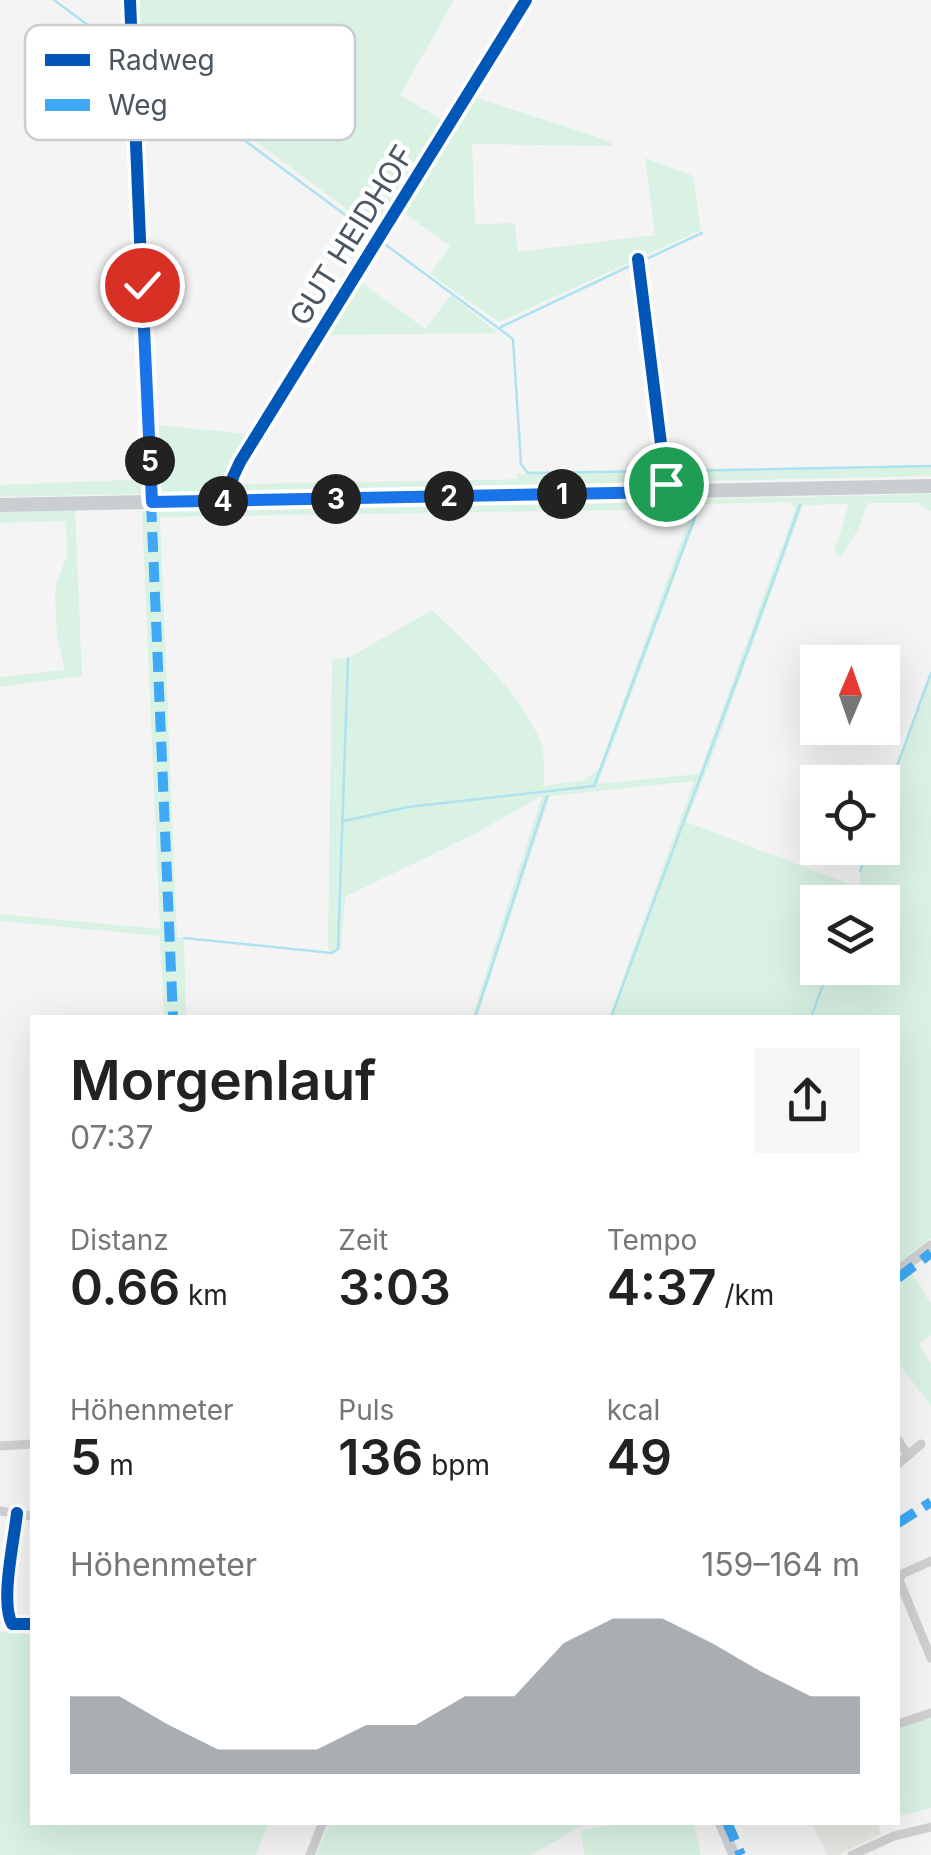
<!DOCTYPE html>
<html lang="de">
<head>
<meta charset="utf-8">
<style>
	:root { --surface:#fff; --page:#f6f6f6; --text:#222; --muted:#767676; --accent:#868d94 }
	body { margin:0; font-family:Inter,sans-serif; background:var(--page); color:var(--text); height:100vh; display:flex; flex-direction:column; font-size:38px; white-space:nowrap }
	* { box-sizing:border-box; margin:0 }
	p { font-size:32px; color:var(--muted) }
	.icon { flex:none; width:55px; height:55px; fill:none; stroke:currentColor; stroke-width:2; stroke-linecap:round; stroke-linejoin:round }
	.map { position:relative; flex:1; overflow:hidden }
	.sheet { position:absolute; left:30px; top:1015px; width:870px; height:810px; display:flex; flex-direction:column; background:var(--surface); border-radius:0px; box-shadow:0 10px 40px #0002 }
	.sheet>* { flex:none }
	.needle { width:65px; rotate:2deg }
	.fabs { position:absolute; left:800px; top:645px; display:grid; gap:20px }
	.fabs a { display:grid; place-items:center; width:100px; height:100px; border-radius:0px; background:var(--surface); box-shadow:0 10px 40px #0002; font-size:50px }
	.pin { position:absolute; display:grid; place-items:center; width:85px; height:85px; color:#fff; margin:-42px; border:5px solid #fff; border-radius:50%; box-shadow:0 2px 10px #0007 }
	.km { position:absolute; width:50px; height:50px; margin:-25px; border-radius:50%; background:#222; color:#fff; font-size:28px; line-height:50px; text-align:center }
	.round { display:grid; place-items:center; flex:none; width:105px; height:105px; border-radius:0px; background:var(--page) }
	.headline { display:flex; align-items:center; justify-content:space-between; height:170px; padding:0 40px }
	h1 { font-size:55px; font-weight:600; line-height:75px }
	.metrics { display:grid; grid-template-columns:repeat(3,1fr); gap:15px; height:170px; padding:10px 40px }
	.metrics div { display:grid; align-content:center }
	.metrics b { font-size:50px; font-weight:600 }
	.metrics small { font-size:28px; font-weight:400 }
	.metrics p { font-size:28px }
	.chart { height:280px; padding:20px 40px }
	.chart p { display:flex; justify-content:space-between }
	.chart svg { width:100%; height:180px; margin-top:10px; fill:var(--accent); opacity:.7 }
	.map>svg:first-child { display:block }
	.commercial { fill:#e8e7e3 }
	.green { fill:#d9f2e3; fill-rule:evenodd }
	.lines { fill:none; stroke-linecap:round; stroke-linejoin:round }
	.stream { stroke:#aee2f0; stroke-width:2.5 }
	.minor { stroke:#ced0d2; stroke-width:9 }
	.tertiary { stroke:#ced0d2; stroke-width:11 }
	.primary { stroke:#caced1; stroke-width:14 }
	.quiet { stroke:#3fa9f5; stroke-width:10; stroke-dasharray:20 10; stroke-linecap:butt }
	.cycleway-casing { stroke:#fff; stroke-width:19 }
	.cycleway { stroke:#0057b8; stroke-width:12 }
	.route-casing { stroke:#fff; stroke-width:20 }
	.route { stroke:#1a73e8; stroke-width:12 }
	.labels { text-anchor:middle; dominant-baseline:central; stroke-width:9; stroke-linejoin:round; paint-order:stroke }
	.street-label { font-size:30px; fill:#4a5661; stroke:#fff }
	.key { fill:#fff; stroke:#c9ccd0; stroke-width:2.5 }
	.key-label { font-size:28px; fill:#4a5661 }
</style>
</head>
<body>
<div class="map">
<svg width="931" height="1855" viewBox="0 0 931 1855">
	<rect width="100%" height="100%" fill="#f4f4f4"/>
	<path class="commercial" d="M812,1823H877L881,1834L838,1855H827Z"/>
	<path class="green" d="M138,0H454L400,95L449,124L526,0H534L474,97L612,142L611,146L472,144L475,224L515,223L518,252L655,235L645,158L693,176L701,230L499,322L430,274L450,246L403,212L426,173L414,166L375,230L139,55Z
		M361,282L425,329L451,295L498,333L329,335L243,473L241,484L517,479L518,474L931,466V476L0,497V485L150,479L148,424L257,435L334,311L341,315Z
		M931,494V511L917,503H868L859,528L841,556L836,555L835,549L849,504L803,505L710,762L686,822L860,888V871L869,848H882L883,809L931,674V1238L898,1263V1018L609,1017L694,781L550,796L477,1017H472L542,796L474,834L345,897L341,948L332,953L328,947L332,659L348,658L432,610C468,645 519,691 539,738C546,753 543,770 544,786L585,780L599,768L693,509L160,517L177,937L184,938L186,1017H164L160,936L0,921V914L160,929L142,512ZM790,502L795,510L699,774L598,784L702,504ZM882,902V968H818V902Z
		M75,508L82,676L0,687V677L65,670L57,638L55,598L57,581L67,556L66,521L0,523V510Z
		M910,1271L931,1304V1335L918,1343L931,1364V1406L898,1363V1281Z
		M32,1631V1822L269,1823L256,1855H0V1632Z
		M931,1718V1808L898,1816V1729Z
		M330,1822H586V1823L531,1855H316Z
		M621,1823H694L701,1855H585L580,1831Z"/>
	<g class="lines">
		<path class="stream" d="M54,0L127,54
			M140,63L371,234
			M386,245L513,339L521,464L528,473L658,471
			M642,261L702,233
			M501,327L634,264
			M672,471L931,466
			M882,807L931,673
			M344,821L408,807L594,786L698,509
			M860,871L868,848
			M853,902L858,888
			M184,938L332,953L338,949L348,658
			M475,1018L547,796
			M611,1018C673,846 740,677 800,505
			M811,1018L829,968"/>
		<path class="minor" d="M130,0L151,502
			M638,259L667,492
			M229,501L233,477L240,462L526,0
			M898,1440L908,1455
			M0,1446L32,1444
			M898,1464L921,1444
			M0,1511L32,1516
			M17,1513C14,1541 0,1602 12,1624H32
			M931,1561L902,1574L899,1580L931,1658
			M898,1724L931,1713
			M310,1855L323,1822
			M852,1855L894,1836L931,1827"/>
		<path class="tertiary" d="M898,1271L931,1246
			M720,1822L734,1855"/>
		<path class="primary" d="M0,505L931,486"/>
		<path class="quiet" d="M151,502L173,1018
			M898,1278L931,1253
			M898,1523L931,1502
			M727,1822L741,1855"/>
		<defs>
			<path id="cycleway" d="M130,0L151,502
				M638,259L667,492
				M229,501L233,477L240,462L526,0
				M17,1513C14,1541 0,1602 12,1624H32"/>
		</defs>
		<use href="#cycleway" class="cycleway-casing"/>
		<use href="#cycleway" class="cycleway"/>
	</g>
	<g class="lines">
		<defs>
			<path id="route" d="M142,285L152,502L667,492L666,484"/>
		</defs>
		<use href="#route" class="route-casing"/>
		<use href="#route" class="route"/>
	</g>
	<g class="labels">
		<g class="street-label">
			<text transform="translate(351 235) rotate(-58)">GUT HEIDHOF</text>
		</g>
	</g>
	<rect x="25" y="25" width="330" height="115" rx="15" class="key"/>
	<rect x="45" y="54" width="45" height="12" fill="#0057b8"/>
	<rect x="45" y="99" width="45" height="12" fill="#3fa9f5"/>
	<g class="key-label">
		<text x="108" y="70">Radweg</text>
		<text x="108" y="115">Weg</text>
	</g>
</svg>
<div class="fabs">
<a><svg class="needle" viewBox="-14 -14 28 28"><path d="M0-13l5 13h-10z" fill="#e53935"/><path d="M0 13l5-13h-10z" fill="#767676"/></svg></a>
<a><svg class="icon" aria-label="locate" viewBox="0 0 24 24"><circle cx="12" cy="12" r="6"/><path d="M12 2v4M12 18v4M2 12h4M18 12h4"/></svg></a>
<a><svg class="icon" aria-label="layers" viewBox="0 0 24 24"><path d="M12 4l9 5-9 5-9-5zM3 14l9 5 9-5"/></svg></a>
</div>
<div class="pin" style="left:666px;top:484px;background:#1e9e55"><svg class="icon" aria-label="arrive" viewBox="0 0 24 24"><path d="M6 21V4h12l-3 4 3 4H6"/></svg></div>
<div class="pin" style="left:142px;top:285px;background:#d93025"><svg class="icon" aria-label="check" viewBox="0 0 24 24"><path d="M5 12l5 5 9-10"/></svg></div>
<b class="km" style="left:562px;top:494px">1</b>
<b class="km" style="left:449px;top:496px">2</b>
<b class="km" style="left:336px;top:499px">3</b>
<b class="km" style="left:223px;top:501px">4</b>
<b class="km" style="left:150px;top:461px">5</b>
<section class="sheet">
<div class="headline"><div><h1>Morgenlauf</h1><p>07:37</p></div><a class="round"><svg class="icon" aria-label="share" viewBox="0 0 24 24"><path d="M12 15V3M7 8l5-5 5 5M5 13v7h14v-7"/></svg></a></div>
<div class="metrics">
<div><p>Distanz</p><b>0.66<small> km</small></b></div>
<div><p>Zeit</p><b>3:03</b></div>
<div><p>Tempo</p><b>4:37<small> /km</small></b></div>
</div>
<div class="metrics">
<div><p>Höhenmeter</p><b>5<small> m</small></b></div>
<div><p>Puls</p><b>136<small> bpm</small></b></div>
<div><p>kcal</p><b>49</b></div>
</div>
<div class="chart"><p><span>Höhenmeter</span>159–164 m</p>
<svg viewBox="0 0 160 44" preserveAspectRatio="none"><path d="M0 44V25L10 25L20 32L30 38L40 38L50 38L60 32L70 32L80 25L90 25L100 12L110 6L120 6L130 12L140 19L150 25L160 25V44z"/></svg>
</div>
</section>
</div>
</body>
</html>
